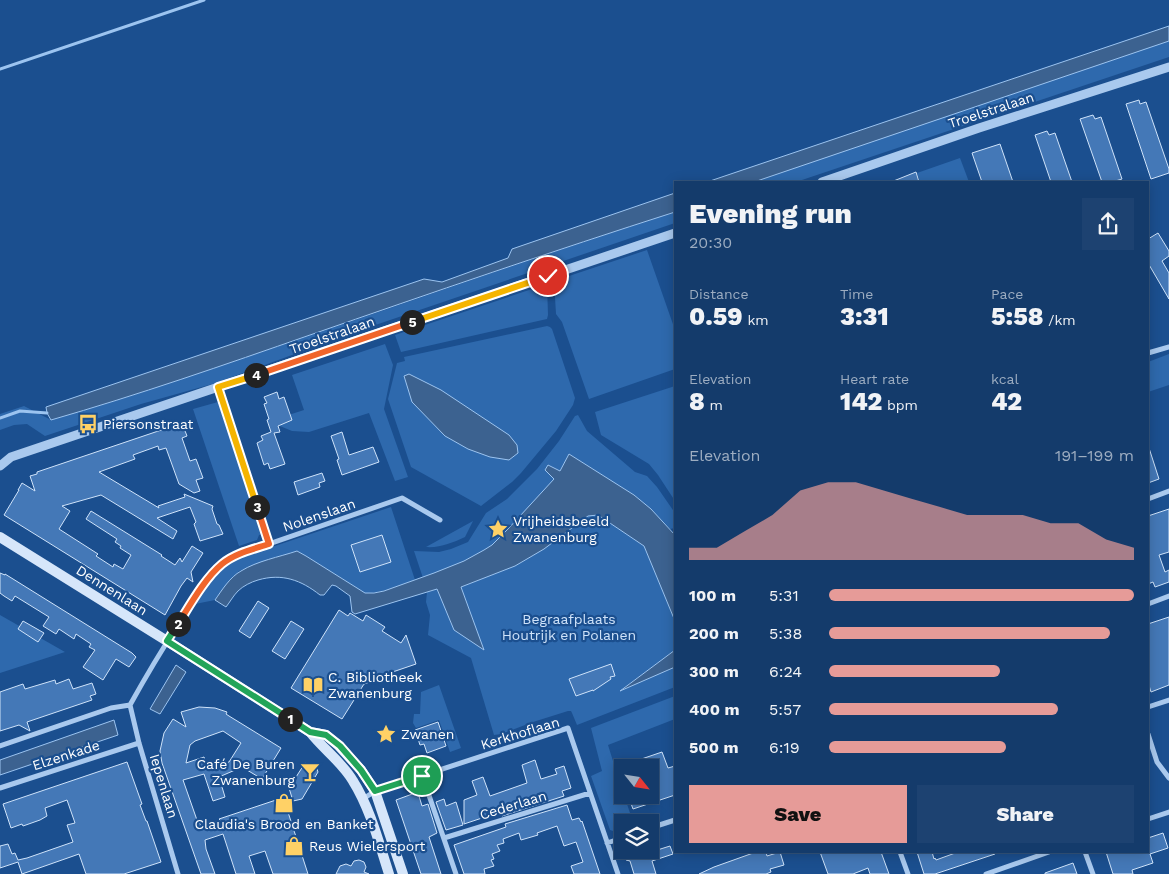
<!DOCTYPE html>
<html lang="en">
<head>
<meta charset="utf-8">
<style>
	:root { --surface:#143b6b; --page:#1d4271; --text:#f1f3f6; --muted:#9dadc1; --line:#33557e; --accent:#e69b98 }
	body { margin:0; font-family:"Work Sans",sans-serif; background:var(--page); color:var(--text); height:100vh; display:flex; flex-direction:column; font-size:19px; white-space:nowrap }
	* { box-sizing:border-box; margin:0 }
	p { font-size:16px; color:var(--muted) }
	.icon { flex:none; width:28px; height:28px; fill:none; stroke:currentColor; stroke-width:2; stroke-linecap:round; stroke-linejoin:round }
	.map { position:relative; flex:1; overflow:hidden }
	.panel { position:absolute; left:674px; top:181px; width:475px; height:672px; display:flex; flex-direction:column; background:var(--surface); border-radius:0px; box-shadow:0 2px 12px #0003,0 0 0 1px var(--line) }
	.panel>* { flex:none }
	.needle { width:32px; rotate:120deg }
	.fabs { position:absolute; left:614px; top:759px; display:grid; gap:10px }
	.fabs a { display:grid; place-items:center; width:45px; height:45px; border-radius:0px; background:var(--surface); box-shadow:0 2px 12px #0003,0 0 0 1px var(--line); font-size:25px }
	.pin { position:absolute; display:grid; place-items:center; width:42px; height:42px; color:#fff; margin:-21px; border:2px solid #fff; border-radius:50%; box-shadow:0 1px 5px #0007 }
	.km { position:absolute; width:25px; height:25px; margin:-12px; border-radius:50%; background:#222; color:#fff; font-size:14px; line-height:25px; text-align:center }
	.round { display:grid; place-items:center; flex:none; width:52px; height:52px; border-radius:0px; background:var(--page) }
	.overview { display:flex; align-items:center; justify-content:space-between; height:85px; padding:0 15px }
	h1 { font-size:28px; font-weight:800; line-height:38px }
	.figures { display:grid; grid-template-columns:repeat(3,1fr); gap:8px; height:85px; padding:5px 15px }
	.figures div { display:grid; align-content:center }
	.figures b { font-size:25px; font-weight:800 }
	.figures small { font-size:14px; font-weight:400 }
	.figures p { font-size:14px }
	.chart { height:140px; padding:10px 15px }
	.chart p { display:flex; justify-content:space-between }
	.chart svg { width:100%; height:90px; margin-top:5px; fill:var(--accent); opacity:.7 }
	.button { display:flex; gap:10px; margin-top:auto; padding:10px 15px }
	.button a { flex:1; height:58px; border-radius:0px; background:var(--accent); color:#111; font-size:20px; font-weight:800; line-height:58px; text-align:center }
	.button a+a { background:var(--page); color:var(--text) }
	ul { padding:0 15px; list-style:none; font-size:16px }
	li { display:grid; grid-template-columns:80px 60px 1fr; align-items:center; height:38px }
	li i { height:12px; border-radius:6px; background:var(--accent) }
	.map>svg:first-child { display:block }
	.green { fill:#2e69ad }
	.water { fill:#3c6290; stroke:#9cc4f0 }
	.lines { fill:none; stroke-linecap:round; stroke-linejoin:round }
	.stream { stroke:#9cc4f0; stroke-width:3 }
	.building { fill:#4478b7; stroke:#cfe3fa; fill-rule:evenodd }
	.minor { stroke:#a9c9ee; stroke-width:5 }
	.tertiary { stroke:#a9c9ee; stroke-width:9 }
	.secondary { stroke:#d6e6fa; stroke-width:10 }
	.split-1-casing { stroke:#fff; stroke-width:10 }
	.split-2-casing { stroke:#fff; stroke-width:10 }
	.split-3-casing { stroke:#fff; stroke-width:10 }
	.split-4-casing { stroke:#fff; stroke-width:10 }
	.split-5-casing { stroke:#fff; stroke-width:10 }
	.split-6-casing { stroke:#fff; stroke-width:10 }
	.split-1 { stroke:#22a559; stroke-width:6 }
	.split-2 { stroke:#22a559; stroke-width:6 }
	.split-3 { stroke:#f0652b; stroke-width:6 }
	.split-4 { stroke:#f5b400; stroke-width:6 }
	.split-5 { stroke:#f0652b; stroke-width:6 }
	.split-6 { stroke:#f5b400; stroke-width:6 }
	.labels { text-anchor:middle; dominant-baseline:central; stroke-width:4.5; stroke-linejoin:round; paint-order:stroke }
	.street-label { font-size:14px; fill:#fff; stroke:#1b4f8f }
	.poi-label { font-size:14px; fill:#fff; stroke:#1b4f8f; text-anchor:start }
	.park-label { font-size:14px; fill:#cfe3fa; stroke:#1b4f8f }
</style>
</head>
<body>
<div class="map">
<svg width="1169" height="874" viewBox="0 0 1169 874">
	<rect width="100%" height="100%" fill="#1b4f8f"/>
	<path class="green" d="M1169,30V57L796,182H754Z
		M960,158L969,182H920L917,173Z
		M675,212V223L346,335L216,383L141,404L45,436L27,424L14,425L0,430V414L24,406L51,420C130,398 207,370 285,344C415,300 544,254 675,212Z
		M647,250L675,330V369L589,399L562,322L556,314L554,281Z
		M547,284L548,315L547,319L401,352L395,335Z
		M547,326L550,327L552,329L575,398L573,405L556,431L521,473L512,482L481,506L411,467L388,399L397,363L405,361L404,357Z
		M385,344L393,365L384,409L408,477L395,481L369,413L309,432L292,431L275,424L273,420L304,410L292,375Z
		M1169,354V385L1148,392V362Z
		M675,386V501L658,475L649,464L601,435L595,412Z
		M218,402L262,534L259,535L257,540L239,546L193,409Z
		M578,415L587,431L635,472L647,476L657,487L675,513V528L670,529L651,509L634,495L569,454L560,471L548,465L554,479C535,501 516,525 493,544C475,559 444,570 423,578L414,551L439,552L451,549L468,542L486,513L507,499L537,469L559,441L575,416Z
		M391,507L415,580C399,586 383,593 365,593L306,556L297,551L263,562L239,571L215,600L195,604C207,587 219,570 236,559Z
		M598,515L644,546L675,621V650L622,689L675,667V687L577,725L572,713L571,711H568L533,722L501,734L494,735L471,658L428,635L430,615L426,602L427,592L437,589L448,614L451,624L483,649L461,587L515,566L544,549L588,516Z
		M473,521L465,537C452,543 440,548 426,547Z
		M0,615L65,652L0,673Z
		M439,685L461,748L450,752L439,720L416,728L413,723L414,714H420L421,692Z
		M675,696V719L608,745L622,790V795H624L633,822H622V830L616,832L610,830L591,776L602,771L591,728Z"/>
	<path class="water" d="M1169,26V41L754,182H707Z
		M675,193V212C553,251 431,293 310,335C224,365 138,395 51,420L47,413L46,407L424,279L442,282L508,258L512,249Z
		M409,374L441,390L509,435L517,445L518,453L509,460L490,457L468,449L445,436L412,402L404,376Z
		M569,454L634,495L651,509L675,535V621L644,546L598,515L588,516L544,549L515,566L461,587L484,650L454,630L437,589L355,614L352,612L350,596L336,586L332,585L324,595H320C301,580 282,573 258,580C251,582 243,586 238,591C233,596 230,602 226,607L215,600C222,590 230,577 241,571C257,561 279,557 297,551L306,556L365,593H374L384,591L434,573L464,561L484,550L492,545L508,529L554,479L545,470L548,465L560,471Z
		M675,650V667L620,691Z
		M176,665L186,672L160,714L150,709Z
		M114,720L118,735L0,775V760Z"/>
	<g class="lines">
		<path class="stream" d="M0,69L204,0
			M0,418L20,411L47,413"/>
	</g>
	<path class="building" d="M1139,100L1140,104L1146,102L1169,169V173L1151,179L1126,104Z
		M1093,115L1095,119L1101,117L1122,179L1112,182H1102L1080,119Z
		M1047,131L1049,135L1055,133L1072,182H1051L1035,135Z
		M1000,144L1013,182H982L972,153Z
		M916,172L919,182H891Z
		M1158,233L1169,251V256L1162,261L1169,273V299L1148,263V239Z
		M277,392L279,399L284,397L292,420L278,426L280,432L274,433L285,464L270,469L268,463L264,465L257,443L263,440L261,436L271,432L267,420L269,419L264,404L267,403L264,397Z
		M182,423L187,436L182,438L190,461L196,459L203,478L196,480L200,491L194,493L179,484L166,448L159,450L158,446L133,455L135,459L99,472L159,508L158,506L185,497L184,494L213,506L212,509L217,524L219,525L223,534L200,541L194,524L196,522L190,507L157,518L177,531L173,539L101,495L62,506L70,511L59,529L98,554L96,556L113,567L114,564L123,569L131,555L120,548L121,546L115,542L117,539L86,519L91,511L162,555L161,556L175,565L180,558L182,562L192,546L203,553L191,572L193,582L187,578L181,586L165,615L4,515L19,490H18L22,483L35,491L30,476L37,474V472Z
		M342,432L349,455L373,447L379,462L342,475L337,460L339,459L331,436Z
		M1148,448H1149L1159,479L1148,483Z
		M322,473L325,481L319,483L320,487L298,495L294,482Z
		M1169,509V552L1159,555L1165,572L1169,570V582L1155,587L1153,582L1148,584V516Z
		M382,535L391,562L360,572L351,545Z
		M0,573L5,575V574L132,653L136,657L129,667L116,659L103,680L83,667L95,650L89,647L91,644L76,634L74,639L59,629L56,634L43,626L49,617L15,596L12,601L4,596L0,593Z
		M258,601L269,608L250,638L239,631Z
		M339,610L348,616L350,613L363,621L366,615L385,627L382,631L401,643L406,635L416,664L378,677V679L364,684L342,719L291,688Z
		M1169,617V685L1151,692L1148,682V624Z
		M23,621L44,633L38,642L18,629Z
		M291,621L304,629L285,659L272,651Z
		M611,664L615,676L610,677L611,679L593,691V690L576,696L569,679Z
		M69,679L73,689L92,683L96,694L90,696L92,700L27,722L30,731L19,725L0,731V692L23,684L25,689L55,680L56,684Z
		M199,707L215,708L227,712L226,714L229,716L281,748L262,779L242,767L219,777L225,797L213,801L204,774L183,780L198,823H200L202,827L220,820L219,819L285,797L289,808L287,809L308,874H273L265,851L249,856L255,874H236L223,834L205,840L206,849L215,874H201L162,763L160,751L164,733L173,719L186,727L181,712ZM223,731L241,743L229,762L208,769L204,757L186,763L190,745L195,741Z
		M438,722L446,746L427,753L424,744L420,745L415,730Z
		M662,752L668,768L675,766V795L633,809L628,795H650V768H621V766Z
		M535,760L541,779L557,774L555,769L564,766L571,788L562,791L564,796L502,816L500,812L464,824V800L477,795L472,781L483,777L490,796L527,783L522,765Z
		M127,762L142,804L140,805L146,821H147L161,862L124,874H86L79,854L22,874L18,862L0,868V846L8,844L12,854L15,853L18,860L27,858L73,842L67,825L75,823L67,800L45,808L47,816L40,820L23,826L22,824L11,828L3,804Z
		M305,763L308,765L313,764L316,766L318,772L302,799L293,801L289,788Z
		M415,793L419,796L422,806L428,804L437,833L429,837L441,874H421L396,800Z
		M444,799L446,806L456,802L463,825L446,830L436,802Z
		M567,805L572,820L579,818L581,822L582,821L600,874H574L571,866L583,862L576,842L564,846L557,826L537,833L538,835L521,840L519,833L503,839L504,843L497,845L500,851L492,854L494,859L491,860L494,866L484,869L485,874H464L454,845L506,827L505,824Z
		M1163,833L1168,848L1150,854L1153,863L1132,870L1133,874H1113L1106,852H1148V838Z
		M670,846L673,854L652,861L656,874H634L630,861L626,860L625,856L626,853L635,850H650L651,852Z
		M756,852H766L767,856L780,852L784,865L770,869L771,872L766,874H699L714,867Z
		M820,852H881L889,874H870L868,868L853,874H828Z
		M917,852H932L934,859L935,858L936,860L958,852H995V854L935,874H924Z
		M359,860L364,862L366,867L364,872L369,874H336L340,866L346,864L351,866L354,861Z
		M1073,863L1077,874H1045V873Z"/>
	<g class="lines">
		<path class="minor" d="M1148,353L1169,347
			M219,387L269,544
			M1148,499L1169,491
			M1148,604L1169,596
			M130,705C145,678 161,651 178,625C193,600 209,572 234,556L402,498L440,520
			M130,705L139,743L178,874
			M1148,707L1169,700
			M1148,734L1157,762L1169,778
			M0,746L111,708L130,705
			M422,775L456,874
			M0,788L139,743
			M363,799L375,791L568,728L618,874
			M1148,819L1169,812
			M650,828L675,820
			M444,838L590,793
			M607,843L622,838
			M900,852L908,874
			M1085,852L1093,874
			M986,874L1049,852"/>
		<path class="tertiary" d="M822,182L979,128L1169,67
			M0,466L11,457L675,233"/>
		<path class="secondary" d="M0,537L167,641L310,732C323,749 342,762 353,781C370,808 379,843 389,874
			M310,732L326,735L339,746L361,770L375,791L403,874"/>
	</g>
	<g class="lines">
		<defs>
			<path id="split-1" d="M290,719L310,732L326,735L340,746L361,770L375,791L422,776"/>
			<path id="split-2" d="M178,624L167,641L290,719"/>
			<path id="split-3" d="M178,624C190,605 205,578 222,564C235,553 254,549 269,544L257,507"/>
			<path id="split-4" d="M256,375L218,387L257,507"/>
			<path id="split-5" d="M256,375L412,322"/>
			<path id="split-6" d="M412,322L548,276"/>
		</defs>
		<use href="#split-1" class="split-1-casing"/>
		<use href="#split-2" class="split-2-casing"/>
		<use href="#split-3" class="split-3-casing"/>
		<use href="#split-4" class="split-4-casing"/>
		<use href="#split-5" class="split-5-casing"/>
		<use href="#split-6" class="split-6-casing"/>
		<use href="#split-1" class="split-1"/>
		<use href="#split-2" class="split-2"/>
		<use href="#split-3" class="split-3"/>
		<use href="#split-4" class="split-4"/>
		<use href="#split-5" class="split-5"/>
		<use href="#split-6" class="split-6"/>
	</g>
	<defs>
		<symbol id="bus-bare" viewBox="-9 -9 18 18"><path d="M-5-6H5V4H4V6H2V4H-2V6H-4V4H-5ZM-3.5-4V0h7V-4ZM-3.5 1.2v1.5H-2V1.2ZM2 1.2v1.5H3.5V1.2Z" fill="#ffd166" stroke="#1b4f8f" stroke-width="2.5" paint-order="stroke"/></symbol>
		<symbol id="sight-bare" viewBox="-9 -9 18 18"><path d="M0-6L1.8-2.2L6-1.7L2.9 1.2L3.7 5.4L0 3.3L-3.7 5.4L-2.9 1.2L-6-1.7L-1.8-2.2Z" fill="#ffd166" stroke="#1b4f8f" stroke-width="2.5" paint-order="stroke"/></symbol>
		<symbol id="library-bare" viewBox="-9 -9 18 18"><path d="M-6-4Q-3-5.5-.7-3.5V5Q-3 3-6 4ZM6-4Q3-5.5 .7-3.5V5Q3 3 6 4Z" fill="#ffd166" stroke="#1b4f8f" stroke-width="2.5" paint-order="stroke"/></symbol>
		<symbol id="bar-bare" viewBox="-9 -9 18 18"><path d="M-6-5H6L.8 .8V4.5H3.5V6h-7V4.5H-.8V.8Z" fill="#ffd166" stroke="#1b4f8f" stroke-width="2.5" paint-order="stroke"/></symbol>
		<symbol id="shop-bare" viewBox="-9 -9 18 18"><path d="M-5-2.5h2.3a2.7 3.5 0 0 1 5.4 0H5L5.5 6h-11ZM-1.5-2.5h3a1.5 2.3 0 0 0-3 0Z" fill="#ffd166" stroke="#1b4f8f" stroke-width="2.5" paint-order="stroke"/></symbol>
	</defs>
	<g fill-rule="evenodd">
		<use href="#bus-bare" x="74" y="410" width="28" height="28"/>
		<use href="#sight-bare" x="484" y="515" width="28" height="28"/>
		<use href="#library-bare" x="299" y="671" width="28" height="28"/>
		<use href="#sight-bare" x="372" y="720" width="28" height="28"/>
		<use href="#bar-bare" x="296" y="758" width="28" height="28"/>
		<use href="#shop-bare" x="270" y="789" width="28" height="28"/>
		<use href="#shop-bare" x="280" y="832" width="28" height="28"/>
	</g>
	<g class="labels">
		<g class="street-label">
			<text transform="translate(991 110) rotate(-18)">Troelstralaan</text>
			<text transform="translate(332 335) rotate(-19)">Troelstralaan</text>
			<text transform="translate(319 515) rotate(-19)">Nolenslaan</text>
			<text transform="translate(112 590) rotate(32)">Dennenlaan</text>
			<text transform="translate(520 733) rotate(-17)">Kerkhoflaan</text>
			<text transform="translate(66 755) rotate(-18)">Elzenkade</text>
			<text transform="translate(164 786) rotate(73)">Iepenlaan</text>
			<text transform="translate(513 805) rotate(-17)">Cederlaan</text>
		</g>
		<g class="poi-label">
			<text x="103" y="424">Piersonstraat</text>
			<text x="513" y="521">Vrijheidsbeeld<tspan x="513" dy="16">Zwanenburg</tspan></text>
			<text x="328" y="677">C. Bibliotheek<tspan x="328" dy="16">Zwanenburg</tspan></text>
			<text x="401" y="734">Zwanen</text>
			<text x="295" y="764" text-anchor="end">Café De Buren<tspan x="295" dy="16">Zwanenburg</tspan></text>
			<text x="284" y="824" text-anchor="middle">Claudia's Brood en Banket</text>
			<text x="309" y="846">Reus Wielersport</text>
		</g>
		<g class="park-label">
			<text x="569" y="619">Begraafplaats<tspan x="569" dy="16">Houtrijk en Polanen</tspan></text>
		</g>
	</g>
</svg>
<div class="fabs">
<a><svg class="needle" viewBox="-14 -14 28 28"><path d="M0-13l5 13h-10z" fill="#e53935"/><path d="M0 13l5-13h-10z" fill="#9dadc1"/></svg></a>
<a><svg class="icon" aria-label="layers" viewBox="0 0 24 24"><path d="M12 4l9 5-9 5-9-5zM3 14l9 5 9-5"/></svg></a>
</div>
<div class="pin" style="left:422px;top:776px;background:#1e9e55"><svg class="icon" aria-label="arrive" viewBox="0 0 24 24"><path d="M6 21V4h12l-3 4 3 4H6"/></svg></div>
<div class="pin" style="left:548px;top:276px;background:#d93025"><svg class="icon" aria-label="check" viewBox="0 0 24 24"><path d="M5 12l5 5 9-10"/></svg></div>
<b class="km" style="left:290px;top:719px">1</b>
<b class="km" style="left:178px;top:624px">2</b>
<b class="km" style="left:257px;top:507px">3</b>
<b class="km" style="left:256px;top:375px">4</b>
<b class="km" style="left:412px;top:322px">5</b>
<section class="panel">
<div class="overview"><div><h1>Evening run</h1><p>20:30</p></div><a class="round"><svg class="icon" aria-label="share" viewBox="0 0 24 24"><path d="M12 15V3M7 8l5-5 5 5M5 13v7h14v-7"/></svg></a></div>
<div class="figures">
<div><p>Distance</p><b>0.59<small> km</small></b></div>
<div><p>Time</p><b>3:31</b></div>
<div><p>Pace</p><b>5:58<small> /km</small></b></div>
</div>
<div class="figures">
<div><p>Elevation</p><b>8<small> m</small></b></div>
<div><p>Heart rate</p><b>142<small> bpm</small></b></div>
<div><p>kcal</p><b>42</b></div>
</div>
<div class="chart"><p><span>Elevation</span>191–199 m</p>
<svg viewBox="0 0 160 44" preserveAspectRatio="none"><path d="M0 44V38L10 38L20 30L30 22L40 10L50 6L60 6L70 10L80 14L90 18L100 22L110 22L120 22L130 26L140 26L150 34L160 38V44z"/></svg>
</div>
<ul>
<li><b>100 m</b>5:31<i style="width:100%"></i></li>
<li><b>200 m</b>5:38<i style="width:92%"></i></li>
<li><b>300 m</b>6:24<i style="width:56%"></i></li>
<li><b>400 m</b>5:57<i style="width:75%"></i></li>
<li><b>500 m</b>6:19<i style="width:58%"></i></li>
</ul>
<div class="button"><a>Save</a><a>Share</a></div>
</section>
</div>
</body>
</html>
